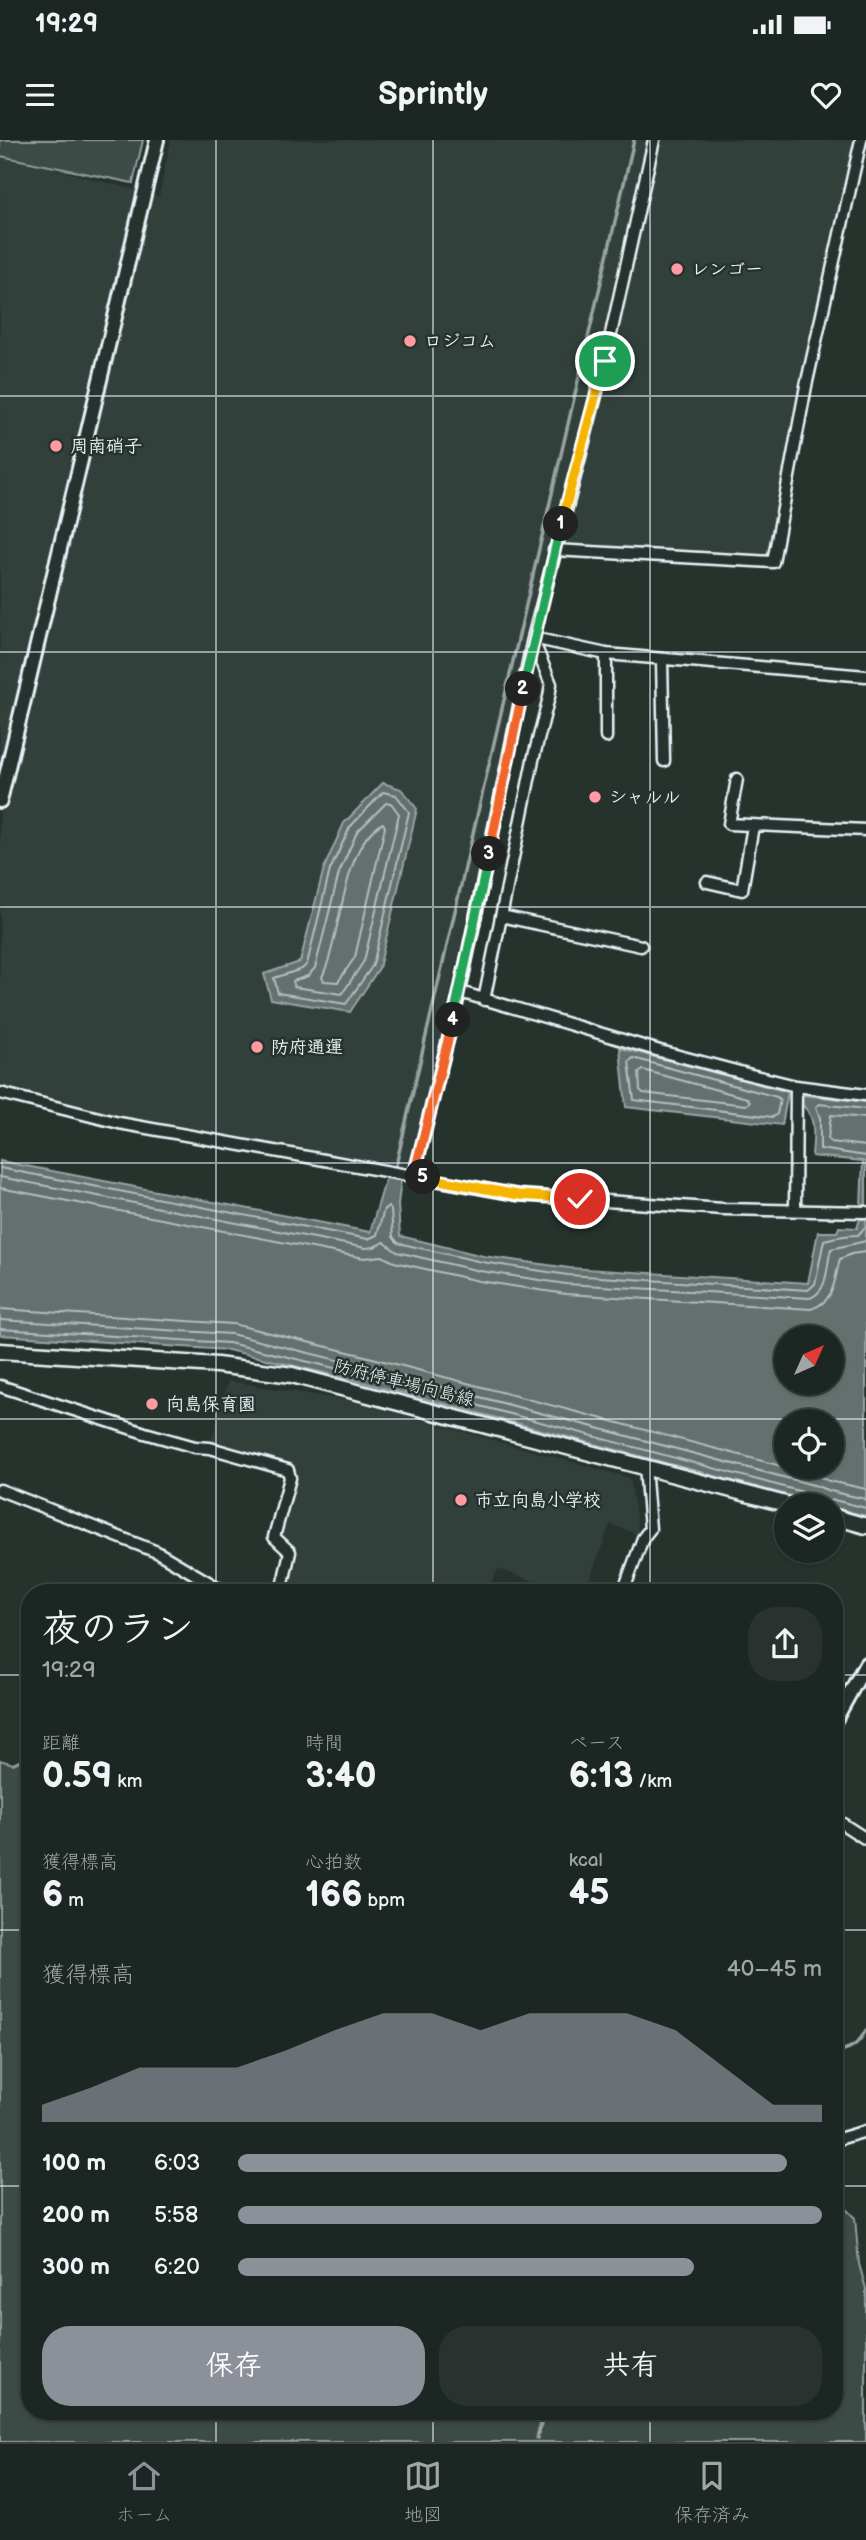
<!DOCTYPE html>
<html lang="ja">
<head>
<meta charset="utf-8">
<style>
	:root { --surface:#1c2622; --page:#29322f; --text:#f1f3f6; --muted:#a0a5a5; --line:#3a4340; --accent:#8c9099 }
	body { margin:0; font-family:"Balsamiq Sans","Klee One",sans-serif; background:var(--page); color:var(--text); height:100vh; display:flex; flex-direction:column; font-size:26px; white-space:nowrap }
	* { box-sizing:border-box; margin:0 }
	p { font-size:23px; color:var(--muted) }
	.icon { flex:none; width:38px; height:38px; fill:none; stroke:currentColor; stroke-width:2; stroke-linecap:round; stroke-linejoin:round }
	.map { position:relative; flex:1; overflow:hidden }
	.drawer { position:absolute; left:21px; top:1444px; width:822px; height:836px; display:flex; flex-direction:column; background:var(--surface); border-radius:28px; box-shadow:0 2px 5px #0004,0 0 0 2px var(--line) }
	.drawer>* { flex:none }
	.needle { width:46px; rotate:45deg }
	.tools { position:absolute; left:774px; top:1185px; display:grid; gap:14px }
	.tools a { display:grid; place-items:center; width:70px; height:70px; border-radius:50%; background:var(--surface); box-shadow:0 2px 5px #0004,0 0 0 2px var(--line); font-size:35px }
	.pin { position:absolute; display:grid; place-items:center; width:60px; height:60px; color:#fff; margin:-30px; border:4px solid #fff; border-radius:50%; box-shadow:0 2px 7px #0007 }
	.km { position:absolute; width:35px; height:35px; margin:-18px; border-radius:50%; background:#222; color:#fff; font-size:19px; line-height:35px; text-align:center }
	.round { display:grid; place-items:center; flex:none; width:74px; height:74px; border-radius:28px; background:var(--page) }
	.summary { display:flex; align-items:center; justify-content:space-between; height:119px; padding:0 21px }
	h1 { font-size:38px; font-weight:700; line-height:52px }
	.figures { display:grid; grid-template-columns:repeat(3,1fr); gap:10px; height:119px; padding:7px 21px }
	.figures div { display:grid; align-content:center }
	.figures b { font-size:35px; font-weight:700 }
	.figures small { font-size:19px; font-weight:400 }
	.figures p { font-size:19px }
	.chart { height:196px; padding:14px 21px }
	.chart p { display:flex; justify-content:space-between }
	.chart svg { width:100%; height:126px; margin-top:7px; fill:var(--accent); opacity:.7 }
	.cta { display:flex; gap:14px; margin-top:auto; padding:14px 21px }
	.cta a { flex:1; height:80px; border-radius:28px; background:var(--accent); color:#fff; font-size:28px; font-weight:700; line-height:80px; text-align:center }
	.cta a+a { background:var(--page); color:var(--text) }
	ul { padding:0 21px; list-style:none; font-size:23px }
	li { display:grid; grid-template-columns:112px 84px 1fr; align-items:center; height:52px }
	li i { height:18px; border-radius:9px; background:var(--accent) }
	.status { display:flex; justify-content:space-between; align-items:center; height:49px; padding:0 35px; background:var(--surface); direction:ltr }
	.status svg { height:19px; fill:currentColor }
	header { display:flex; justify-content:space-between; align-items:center; height:91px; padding:0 21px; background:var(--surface); font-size:32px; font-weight:700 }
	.tabs { display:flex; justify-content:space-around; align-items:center; height:98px; border-top:2px solid var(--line); background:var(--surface); font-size:19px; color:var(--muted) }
	.tabs a { display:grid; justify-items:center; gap:4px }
	.tabs .selected { color:var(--accent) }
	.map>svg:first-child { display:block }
	.built { fill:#333f3a }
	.green { fill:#3e4b47; stroke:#939ea0; stroke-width:2 }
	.water { fill:#636f6d; stroke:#98a3a5; stroke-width:2; fill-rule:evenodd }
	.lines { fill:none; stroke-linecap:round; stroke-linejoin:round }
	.shore { stroke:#b3bdc0; stroke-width:2 }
	.stream { stroke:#98a3a5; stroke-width:3.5 }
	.minor-casing { stroke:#e8f1f8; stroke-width:15 }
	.tertiary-casing { stroke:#e8f1f8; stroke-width:18 }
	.secondary-casing { stroke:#e8f1f8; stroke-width:19 }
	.minor { stroke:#26332d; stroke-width:10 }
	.tertiary { stroke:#26332d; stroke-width:12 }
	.secondary { stroke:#26332d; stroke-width:14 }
	.split-1-casing { stroke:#fff; stroke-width:14 }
	.split-2-casing { stroke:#fff; stroke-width:14 }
	.split-3-casing { stroke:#fff; stroke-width:14 }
	.split-4-casing { stroke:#fff; stroke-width:14 }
	.split-5-casing { stroke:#fff; stroke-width:14 }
	.split-6-casing { stroke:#fff; stroke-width:14 }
	.split-1 { stroke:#f5b400; stroke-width:9 }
	.split-2 { stroke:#22a559; stroke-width:9 }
	.split-3 { stroke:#f0652b; stroke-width:9 }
	.split-4 { stroke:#22a559; stroke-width:9 }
	.split-5 { stroke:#f0652b; stroke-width:9 }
	.split-6 { stroke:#f5b400; stroke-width:9 }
	.grid { fill:none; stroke:#e8f1f8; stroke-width:2; stroke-opacity:0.55 }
	.poi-dot { fill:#ff9aa2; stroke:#26332d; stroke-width:2.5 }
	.labels { text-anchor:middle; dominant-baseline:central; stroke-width:5; stroke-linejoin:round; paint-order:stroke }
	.poi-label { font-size:18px; font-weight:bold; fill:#e8f1f8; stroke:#26332d; text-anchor:start }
	.street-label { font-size:18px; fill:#e8f1f8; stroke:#26332d }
</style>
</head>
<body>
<div class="status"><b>19:29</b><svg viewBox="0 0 49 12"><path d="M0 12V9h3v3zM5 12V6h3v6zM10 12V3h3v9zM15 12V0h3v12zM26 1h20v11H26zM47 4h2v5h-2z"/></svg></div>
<header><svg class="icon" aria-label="menu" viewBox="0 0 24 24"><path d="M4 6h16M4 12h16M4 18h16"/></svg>Sprintly<svg class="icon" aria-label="heart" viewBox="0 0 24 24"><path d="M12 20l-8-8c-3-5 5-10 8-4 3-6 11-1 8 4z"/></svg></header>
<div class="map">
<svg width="866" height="2302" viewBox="0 0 866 2302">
	<rect width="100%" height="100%" fill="#26332d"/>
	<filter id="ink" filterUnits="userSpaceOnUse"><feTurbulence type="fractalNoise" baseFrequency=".0143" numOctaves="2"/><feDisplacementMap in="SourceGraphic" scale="14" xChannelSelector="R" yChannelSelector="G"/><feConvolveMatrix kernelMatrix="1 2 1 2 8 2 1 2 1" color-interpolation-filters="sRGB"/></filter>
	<g filter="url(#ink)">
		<path class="built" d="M171,0H857L773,422L554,410L414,1035L119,983L0,953V15L159,56Z
			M228,1241L351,1261L630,1338L639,1395L610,1384L585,1452H566L498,1429L486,1452H337L284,1450L294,1408L279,1394L297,1328L211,1303Z"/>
		<path class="green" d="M0,0H143L133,43L0,16Z
			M30,1616V2272H835V2069L844,2067L855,2078L859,2124L866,2149V2302H0V1620L13,1624Z"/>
		<path class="water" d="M383,643L401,649L417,669L379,828L350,872L271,859L264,834L300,822L324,728L344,683Z
			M620,908L788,952L782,985L626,967Z
			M802,955L866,962V1065H861L863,1021L812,1016C813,996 818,977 800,963Z
			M0,1021L370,1092L386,1038L401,1040L398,1064L400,1096L483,1116L569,1128L808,1143L818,1092H837L839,1087L857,1088L860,1079H866V1376L358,1241L228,1210L0,1195ZM831,1197V1242H786V1197ZM831,1281V1326H786V1281Z"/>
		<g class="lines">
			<path class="shore" d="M383,652L396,655L409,672L373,825L346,864L278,853L274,838L302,829L307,824L330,730L350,687Z
				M386,663H391L399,674L364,821L342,854L294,847L293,841L308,836L315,828L339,733L357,692Z
				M383,683L385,687L355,817L338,842L324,841L322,837C341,800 342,703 383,683Z
				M633,918L777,957L780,960L777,974L773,977L634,960L629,922Z
				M643,930L747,958L750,962L746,965L643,953L640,950L639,933Z
				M866,969L819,964L816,967L820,978V1009L866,1016
				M866,978L831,975L828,999L831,1002L866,1006
				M0,1028L368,1099L377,1095L384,1069L388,1067L391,1070L393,1097L398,1103L482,1122L568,1135L808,1150L815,1144L824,1100C836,1097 846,1095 858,1095L866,1086
				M0,1037L366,1108L374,1107L384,1102L397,1112L480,1131L566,1144L810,1158C829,1151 826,1126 831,1109L866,1101
				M0,1048L364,1118L382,1116L394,1122L479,1141L566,1154L811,1169C836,1161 834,1139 840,1119L851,1114L866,1112
				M0,1169L233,1184L365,1216L819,1336L829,1341L866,1349
				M0,1180L231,1194L362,1226L817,1346C831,1353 849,1355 866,1359
				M0,1189L229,1203L360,1234L814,1355L823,1364L834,1360L866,1368"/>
			<path class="stream" d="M393,1038L634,0
				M835,1912C851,1909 858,1905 866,1890
				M537,2298L544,2272"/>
			<defs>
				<path id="minor" d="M554,410L773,422L806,246L861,0
					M533,498L606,514L866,536
					M662,519L664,621
					M606,597V514
					M737,639L729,684L866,690
					M707,742L742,750L753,686
					M501,776L641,806
					M460,852L660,911L751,935L796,946L866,955
					M484,860L533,620L549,557L551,544L533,500
					M0,953L119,983L518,1055L723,1069L866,1072
					M414,1035L460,852L533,498L605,221L654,0
					M795,1069L796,946
					M0,1246L145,1293L195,1307L210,1308L288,1330L290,1338L274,1397L290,1412L281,1452
					M0,1350L157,1412L220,1449L242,1452
					M623,1452L643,1398L650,1389L645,1326
					M835,1679L866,1699
					M835,2000L866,1991"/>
				<path id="tertiary" d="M0,661L157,0
					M835,1580L866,1524"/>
				<path id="secondary" d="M0,1211L217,1225L292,1235L789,1365
					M831,1376L866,1386"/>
			</defs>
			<use href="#minor" class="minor-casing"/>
			<use href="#tertiary" class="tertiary-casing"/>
			<use href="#secondary" class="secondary-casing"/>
			<use href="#minor" class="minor"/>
			<use href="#tertiary" class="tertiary"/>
			<use href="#secondary" class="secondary"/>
		</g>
	</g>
	<g class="lines" filter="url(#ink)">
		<defs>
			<path id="split-1" d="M561,384L605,221"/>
			<path id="split-2" d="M523,549L561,384"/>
			<path id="split-3" d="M489,714L523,549"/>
			<path id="split-4" d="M453,880L489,714"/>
			<path id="split-5" d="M423,1037L414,1035L453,880"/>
			<path id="split-6" d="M423,1037L518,1055L580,1059"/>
		</defs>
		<use href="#split-1" class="split-1-casing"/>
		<use href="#split-2" class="split-2-casing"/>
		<use href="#split-3" class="split-3-casing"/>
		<use href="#split-4" class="split-4-casing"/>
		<use href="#split-5" class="split-5-casing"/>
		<use href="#split-6" class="split-6-casing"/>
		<use href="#split-1" class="split-1"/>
		<use href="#split-2" class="split-2"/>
		<use href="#split-3" class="split-3"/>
		<use href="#split-4" class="split-4"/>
		<use href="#split-5" class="split-5"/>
		<use href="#split-6" class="split-6"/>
	</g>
	<path class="grid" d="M216,0V1452M433,0V1452M650,0V1452M0,256H866M0,512H866M0,767H866M0,1023H866M0,1279H866M0,1535H30M835,1535H866M0,1790H30M835,1790H866M0,2046H30M835,2046H866M216,2272V2302M433,2272V2302M650,2272V2302"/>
	<g class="poi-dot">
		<circle cx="677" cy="129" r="7"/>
		<circle cx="410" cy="201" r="7"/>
		<circle cx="56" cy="306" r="7"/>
		<circle cx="595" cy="657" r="7"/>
		<circle cx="257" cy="907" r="7"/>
		<circle cx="152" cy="1264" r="7"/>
		<circle cx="461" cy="1360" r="7"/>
	</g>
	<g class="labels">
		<g class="poi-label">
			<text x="691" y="129">レンゴー</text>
			<text x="424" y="201">ロジコム</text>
			<text x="70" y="306">周南硝子</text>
			<text x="609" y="657">シャルル</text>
			<text x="271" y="907">防府通運</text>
			<text x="166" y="1264">向島保育園</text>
			<text x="475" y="1360">市立向島小学校</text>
		</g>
		<g class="street-label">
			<text transform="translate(404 1243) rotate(14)">防府停車場向島線</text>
		</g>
	</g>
</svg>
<div class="tools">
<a><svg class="needle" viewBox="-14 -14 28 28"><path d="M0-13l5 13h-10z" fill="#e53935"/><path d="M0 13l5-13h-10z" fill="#a0a5a5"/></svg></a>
<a><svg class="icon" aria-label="locate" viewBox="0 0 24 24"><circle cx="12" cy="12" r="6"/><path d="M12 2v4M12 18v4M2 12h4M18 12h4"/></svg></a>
<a><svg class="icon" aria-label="layers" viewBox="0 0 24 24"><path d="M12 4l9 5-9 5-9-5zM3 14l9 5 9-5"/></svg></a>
</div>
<div class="pin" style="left:605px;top:221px;background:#1e9e55"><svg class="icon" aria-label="arrive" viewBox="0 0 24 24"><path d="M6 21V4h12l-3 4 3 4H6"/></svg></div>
<div class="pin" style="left:580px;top:1059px;background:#d93025"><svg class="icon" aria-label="check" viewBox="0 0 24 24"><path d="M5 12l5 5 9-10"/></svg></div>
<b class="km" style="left:561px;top:384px">1</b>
<b class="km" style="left:523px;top:549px">2</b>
<b class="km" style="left:489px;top:714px">3</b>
<b class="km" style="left:453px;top:880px">4</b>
<b class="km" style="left:423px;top:1037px">5</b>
<section class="drawer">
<div class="summary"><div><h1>夜のラン</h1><p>19:29</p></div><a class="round"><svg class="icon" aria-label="share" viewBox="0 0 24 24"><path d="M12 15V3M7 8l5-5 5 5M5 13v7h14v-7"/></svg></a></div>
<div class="figures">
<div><p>距離</p><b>0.59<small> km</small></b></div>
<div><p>時間</p><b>3:40</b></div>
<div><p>ペース</p><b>6:13<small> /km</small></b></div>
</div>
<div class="figures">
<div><p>獲得標高</p><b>6<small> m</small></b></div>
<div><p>心拍数</p><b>166<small> bpm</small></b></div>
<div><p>kcal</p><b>45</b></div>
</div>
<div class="chart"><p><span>獲得標高</span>40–45 m</p>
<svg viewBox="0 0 160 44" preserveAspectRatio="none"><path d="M0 44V38L10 32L20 25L30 25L40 25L50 19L60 12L70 6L80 6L90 12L100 6L110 6L120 6L130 12L140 25L150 38L160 38V44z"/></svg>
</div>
<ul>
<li><b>100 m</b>6:03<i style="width:94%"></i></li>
<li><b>200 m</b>5:58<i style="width:100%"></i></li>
<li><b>300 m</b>6:20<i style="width:78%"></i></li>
</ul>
<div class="cta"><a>保存</a><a>共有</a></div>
</section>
</div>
<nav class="tabs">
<a class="selected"><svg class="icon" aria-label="home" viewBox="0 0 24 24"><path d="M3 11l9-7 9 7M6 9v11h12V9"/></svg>ホーム</a>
<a><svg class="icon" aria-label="map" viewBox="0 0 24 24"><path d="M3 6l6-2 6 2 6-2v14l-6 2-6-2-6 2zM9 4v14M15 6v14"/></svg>地図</a>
<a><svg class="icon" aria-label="saved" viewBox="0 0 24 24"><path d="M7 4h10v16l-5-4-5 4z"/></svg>保存済み</a>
</nav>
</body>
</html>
